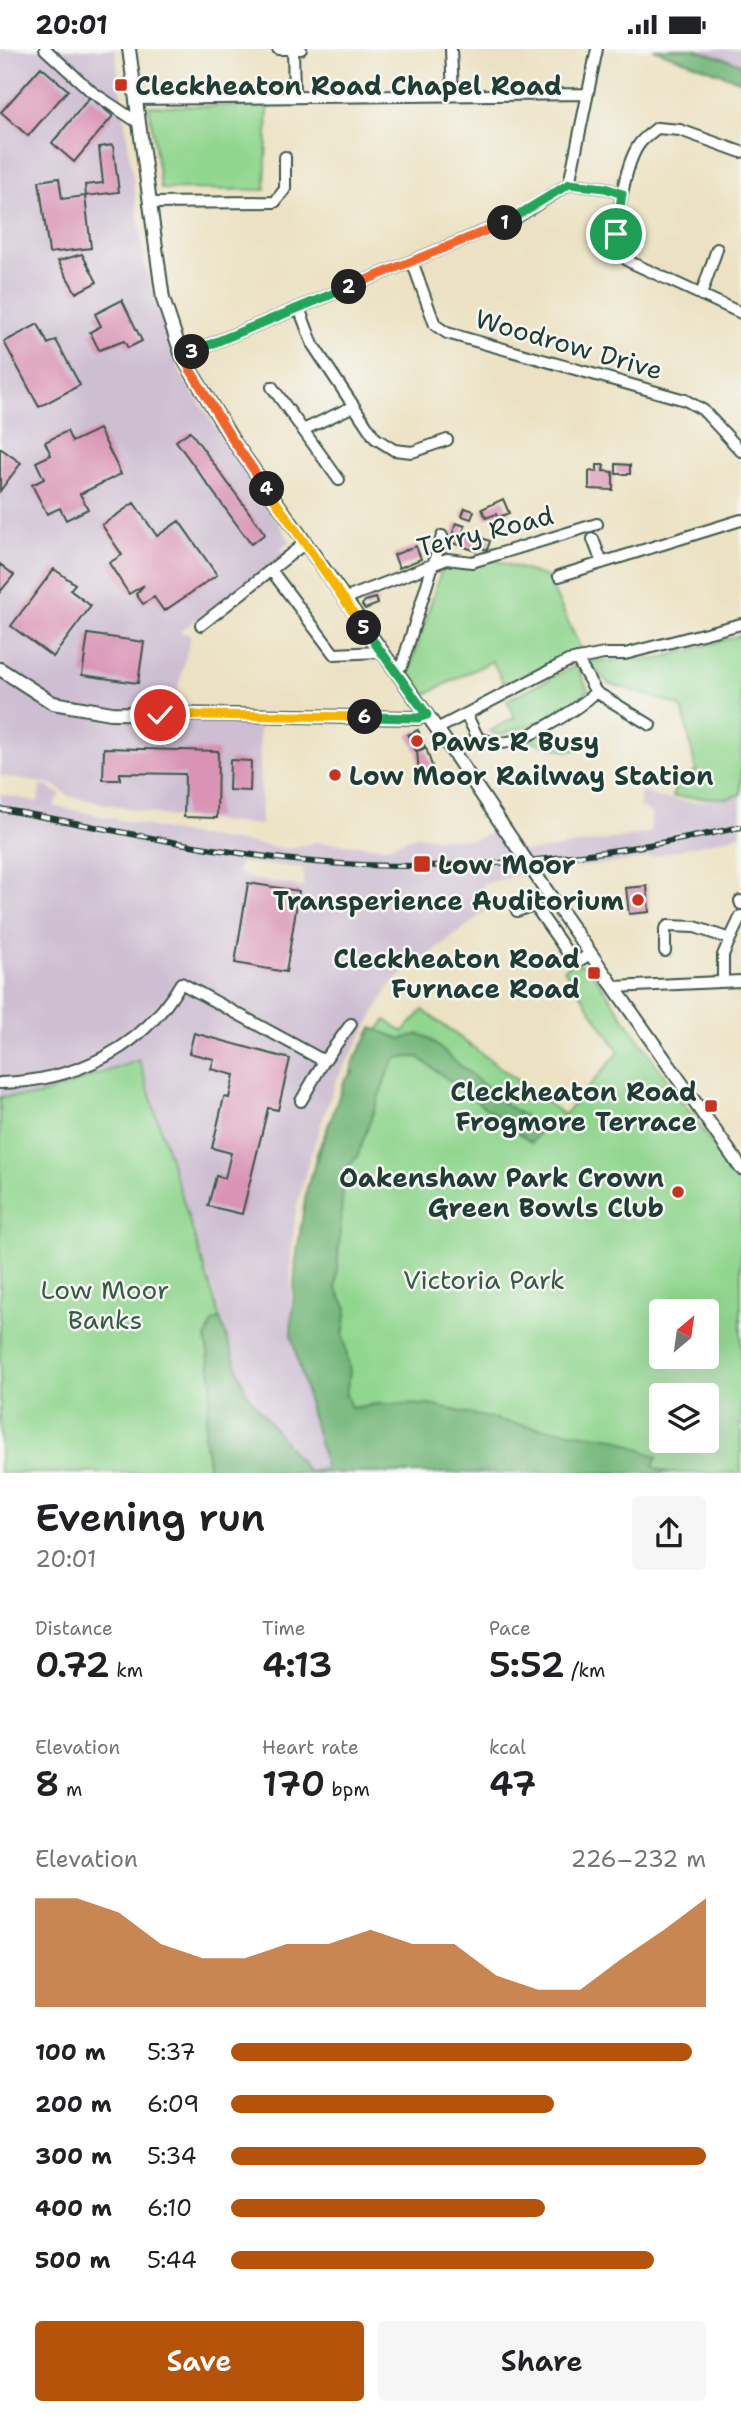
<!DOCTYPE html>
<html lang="en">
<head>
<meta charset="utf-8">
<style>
	:root { --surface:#fff; --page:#f6f6f6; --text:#202124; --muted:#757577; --accent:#b45309 }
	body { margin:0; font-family:"Shantell Sans",sans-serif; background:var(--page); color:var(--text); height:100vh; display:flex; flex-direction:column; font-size:26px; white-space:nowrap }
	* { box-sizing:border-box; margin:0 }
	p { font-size:23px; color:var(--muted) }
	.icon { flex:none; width:38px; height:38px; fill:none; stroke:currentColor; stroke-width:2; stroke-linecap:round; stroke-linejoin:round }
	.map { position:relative; height:1424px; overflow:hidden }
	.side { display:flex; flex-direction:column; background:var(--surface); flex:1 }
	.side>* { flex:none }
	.needle { width:46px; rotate:29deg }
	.buttons { position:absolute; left:649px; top:1250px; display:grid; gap:14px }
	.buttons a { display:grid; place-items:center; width:70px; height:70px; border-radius:7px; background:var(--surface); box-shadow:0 7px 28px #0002; font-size:35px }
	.pin { position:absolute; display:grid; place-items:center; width:60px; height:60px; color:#fff; margin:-30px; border:4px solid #fff; border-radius:50%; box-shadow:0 2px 7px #0007 }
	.km { position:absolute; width:35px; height:35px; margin:-18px; border-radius:50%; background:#222; color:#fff; font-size:19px; line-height:35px; text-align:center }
	.round { display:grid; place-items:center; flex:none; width:74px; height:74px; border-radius:7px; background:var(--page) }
	.head { display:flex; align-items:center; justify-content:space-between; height:119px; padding:0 35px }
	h1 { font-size:38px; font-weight:600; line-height:52px }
	.metrics { display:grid; grid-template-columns:repeat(3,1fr); gap:10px; height:119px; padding:7px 35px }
	.metrics div { display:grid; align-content:center }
	.metrics b { font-size:35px; font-weight:600 }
	.metrics small { font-size:19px; font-weight:400 }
	.metrics p { font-size:19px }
	.chart { height:196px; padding:14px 35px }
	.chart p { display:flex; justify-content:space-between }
	.chart svg { width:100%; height:126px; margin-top:7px; fill:var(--accent); opacity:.7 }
	.action { display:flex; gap:14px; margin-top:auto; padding:14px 35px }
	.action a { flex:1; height:80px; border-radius:7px; background:var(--accent); color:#fff; font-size:28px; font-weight:600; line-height:80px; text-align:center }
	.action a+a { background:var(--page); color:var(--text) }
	ul { padding:0 35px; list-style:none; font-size:23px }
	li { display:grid; grid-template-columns:112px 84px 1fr; align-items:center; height:52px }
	li i { height:18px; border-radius:9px; background:var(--accent) }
	.status { display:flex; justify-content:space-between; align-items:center; height:49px; padding:0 35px; background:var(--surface); direction:ltr }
	.status svg { height:19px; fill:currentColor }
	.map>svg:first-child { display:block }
	.industrial { fill:#cdbed2; fill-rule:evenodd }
	.green { fill:#91d68f; stroke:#588a62; stroke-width:2; fill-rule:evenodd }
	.forest { fill:#74b77a; stroke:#4a7a57; stroke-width:2 }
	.building { fill:#d993b5 }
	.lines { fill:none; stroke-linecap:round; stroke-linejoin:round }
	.minor-casing { stroke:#3e5649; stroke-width:14 }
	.tertiary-casing { stroke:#3e5649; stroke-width:16 }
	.minor { stroke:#fff; stroke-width:10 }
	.tertiary { stroke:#fff; stroke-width:12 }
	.rail-casing { stroke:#1f3d34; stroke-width:6 }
	.rail { stroke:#f6f6f2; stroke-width:3.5; stroke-dasharray:10; stroke-linecap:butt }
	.tertiary-bridge-casing { stroke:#3e5649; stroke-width:16; stroke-linecap:butt }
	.tertiary-bridge { stroke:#fff; stroke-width:12 }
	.split-1-casing { stroke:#fff; stroke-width:14 }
	.split-2-casing { stroke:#fff; stroke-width:14 }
	.split-3-casing { stroke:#fff; stroke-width:14 }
	.split-4-casing { stroke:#fff; stroke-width:14 }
	.split-5-casing { stroke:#fff; stroke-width:14 }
	.split-6-casing { stroke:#fff; stroke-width:14 }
	.split-7-casing { stroke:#fff; stroke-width:14 }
	.split-8-casing { stroke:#fff; stroke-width:14 }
	.split-1 { stroke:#22a559; stroke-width:9 }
	.split-2 { stroke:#f0652b; stroke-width:9 }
	.split-3 { stroke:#22a559; stroke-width:9 }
	.split-4 { stroke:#f0652b; stroke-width:9 }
	.split-5 { stroke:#f5b400; stroke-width:9 }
	.split-6 { stroke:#22a559; stroke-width:9 }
	.split-7 { stroke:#f5b400; stroke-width:9 }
	.split-8 { stroke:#f5b400; stroke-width:9 }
	.poi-dot { fill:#c8321e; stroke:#f6f6f2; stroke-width:2.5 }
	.labels { text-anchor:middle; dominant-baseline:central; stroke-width:5; stroke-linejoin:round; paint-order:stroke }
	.poi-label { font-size:26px; font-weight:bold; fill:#1f3d34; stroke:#f6f6f2; text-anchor:start }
	.street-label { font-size:26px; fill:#1f3d34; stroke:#f6f6f2 }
	.park-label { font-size:26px; fill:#365c46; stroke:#f6f6f2 }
</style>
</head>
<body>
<div class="status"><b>20:01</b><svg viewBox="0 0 49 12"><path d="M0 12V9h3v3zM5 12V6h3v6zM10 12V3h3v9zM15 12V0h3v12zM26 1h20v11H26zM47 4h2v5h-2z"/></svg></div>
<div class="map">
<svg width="741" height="1425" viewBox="0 0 741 1425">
	<rect width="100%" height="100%" fill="#f6f6f2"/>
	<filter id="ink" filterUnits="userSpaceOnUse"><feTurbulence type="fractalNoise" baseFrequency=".0143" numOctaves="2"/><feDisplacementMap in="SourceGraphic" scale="14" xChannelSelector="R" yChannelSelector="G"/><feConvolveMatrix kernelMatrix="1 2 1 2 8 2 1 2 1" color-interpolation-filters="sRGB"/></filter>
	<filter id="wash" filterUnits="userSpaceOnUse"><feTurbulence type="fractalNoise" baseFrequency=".00686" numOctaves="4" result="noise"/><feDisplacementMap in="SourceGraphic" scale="28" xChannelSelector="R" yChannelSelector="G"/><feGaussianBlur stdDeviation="1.57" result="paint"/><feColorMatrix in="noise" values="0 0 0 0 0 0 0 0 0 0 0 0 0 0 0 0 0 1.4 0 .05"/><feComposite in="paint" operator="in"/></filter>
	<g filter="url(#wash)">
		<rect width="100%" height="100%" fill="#ece2c3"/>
		<path class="industrial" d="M0,0H115L145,217L180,324L291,493L281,500L284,505L179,583L191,586L170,672L259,668L261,776L170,768L69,747L54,736L0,727Z
			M694,0H741V15Z
			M45,737L61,745L54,757L185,785L290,800L315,793L385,798L416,787L473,791L494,782L506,801L533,802L651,784V765L645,759L639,760L641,742L658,749L693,753L741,747V786L637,811L523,825L483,835L485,863L391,935L336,1032L311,1104L296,1160L291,1208V1285L326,1421L308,1424L246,1343L139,1012L38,1047L0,1048V745L38,753L40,738ZM240,813L303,819V838L248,829L238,823Z"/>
		<path class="green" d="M149,57H268L265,141L161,140Z
			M493,511L547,528L581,600L505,636L492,612L424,646L409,623L443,516Z
			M741,586V745L728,749L673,748L675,738L696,721L683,661L678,656L608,634L587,612L658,610Z
			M577,616L588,641C567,667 533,674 503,685H495L490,682L515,668L507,651Z
			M543,682L579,700L568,702L528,691Z
			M572,914L588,917L741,1137V1424H528L318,1379L309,1361L300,1209L316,1106L359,1003L386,971L403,983L423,961L564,1066L619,1003L564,920ZM662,1262H707V1307H662ZM662,1346H707V1391H662Z
			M139,1011L220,1269L212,1274L206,1289L212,1334L204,1384L209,1424H0V1048L38,1047Z"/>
		<path class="forest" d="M653,0H694L741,15V32Z
			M372,979L401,990L419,985L427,988L508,1057L542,1078L532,1094L418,1008L396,1009L388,1023L357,1108L344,1124L336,1239L347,1259L343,1286L350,1322L346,1346L351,1359L377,1355L430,1356L521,1376L614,1389L657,1408L653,1418L669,1424H209L204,1384L212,1334L206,1289L212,1274L220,1269L246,1343L308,1423L326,1420L291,1285L296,1210L307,1138L345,1030L353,1024L352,1015Z"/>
		<g id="blocks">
			<path class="building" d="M41,18L68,41L28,87L1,63Z
				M90,48L113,67L74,113L52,94Z
				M113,96L119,143L86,147L85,136L103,134L99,98Z
				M59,129L62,150L85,147L91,199L49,204L39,132Z
				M82,205L97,233L76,244L58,212Z
				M122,251L142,292L128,299L124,292L99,301L90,283L101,277L95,265Z
				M38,275L48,295L56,291L80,336L39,358L4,293Z
				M99,380L121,425L80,445L88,460L66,471L60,459L47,465L32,436L44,430L36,413L51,406L45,393L67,382L72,393Z
				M190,382L265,485L251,495L176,392Z
				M0,399L21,414L0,442Z
				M616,415L630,416V425H616Z
				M597,416H604L603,422L613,423V441L589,440V422L597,423Z
				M503,450L509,464L497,469L496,465L486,469L482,460Z
				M134,454L157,487L179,472L217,526L164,562L154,548L143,555L136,545L144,536L129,545L109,514L122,506L102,476Z
				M465,459L474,462L471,470L462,467Z
				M456,474L465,477L463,483L481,489L476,502L450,493Z
				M482,489L490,492L487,501L479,498Z
				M416,497L421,510L399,519L394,506Z
				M0,515L14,526L0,543Z
				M54,520L75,535L70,541L91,557L53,608L11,577Z
				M376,549L378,555L365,560L362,556L365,552Z
				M88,585L144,593L138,634L82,626Z
				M418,681L425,698L416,702L408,686Z
				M104,699L218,702L217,769L184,768L185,725L120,724V731H103Z
				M426,699L433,720L419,723L417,702Z
				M230,711L251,712L250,742L229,741Z
				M248,834L299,842L286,923L235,914Z
				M647,837L649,863L629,865L626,839Z
				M194,984L290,1010L278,1061L268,1059L242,1165L208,1157L216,1127L225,1129L231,1104L212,1099L224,1048L229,1049L234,1026L211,1020L214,1010L189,1004Z"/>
		</g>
	</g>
	<g filter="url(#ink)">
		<use href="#blocks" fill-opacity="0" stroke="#3e5649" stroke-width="2"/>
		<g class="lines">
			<defs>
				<path id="minor" d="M45,0L92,43L139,74
					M278,0H301
					M293,0L294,46
					M451,0L453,46
					M135,50L587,45
					M741,103L680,81L657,79C652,83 645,88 640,94C624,115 615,177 617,203L630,213L741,264
					M569,135L597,0
					M569,135L605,139L622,145
					M149,154L275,153L285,140V108
					M412,212L435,276L447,284L685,351L703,361L741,402
					M701,246L717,200
					M299,259L313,296L375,389L394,401L412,403L447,391
					M182,307L514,170L569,135
					M272,338L339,431
					M303,381L354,357
					M593,490L602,514
					M271,521L334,605L381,603
					M559,527L741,471
					M344,550L447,510L472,513L597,475
					M201,576L305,494
					M577,610L596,643L650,676
					M396,622L402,616L442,487
					M466,665L478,689C484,691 493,694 499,694C525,694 578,660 596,643
					M437,680L568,612L604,605H625L741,575
					M740,852L741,855
					M517,862L531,857L537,860L572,910L577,913L590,905
					M730,890L741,867
					M665,902V880L668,877L695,878L730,890L723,906V933
					M614,938L741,932
					M0,1034C75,1032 143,1000 181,934L324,1012
					M301,1052L324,1012L351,975"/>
				<path id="tertiary" d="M129,0L163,250L182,307L232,390L449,697
					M0,620L53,654L111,664L418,669L427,666
					M550,847L741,1119"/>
			</defs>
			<use href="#minor" class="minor-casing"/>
			<use href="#tertiary" class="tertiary-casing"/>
			<use href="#minor" class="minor"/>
			<use href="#tertiary" class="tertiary"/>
			<defs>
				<path id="rail" d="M0,760C104,778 209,804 314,813C459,825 600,809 741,778"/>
			</defs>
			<use href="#rail" class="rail-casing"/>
			<use href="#rail" class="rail"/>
			<defs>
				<path id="tertiary-bridge" d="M449,697L550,847"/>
			</defs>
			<use href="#tertiary-bridge" class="tertiary-bridge-casing"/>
			<use href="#tertiary-bridge" class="tertiary-bridge"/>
		</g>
	</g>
	<g class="lines" filter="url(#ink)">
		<defs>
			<path id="split-1" d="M505,174L569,135L605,139L622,145L616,185"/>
			<path id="split-2" d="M349,238L505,174"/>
			<path id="split-3" d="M192,303L349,238"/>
			<path id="split-4" d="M192,303L182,307L232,390L267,440"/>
			<path id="split-5" d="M267,440L364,579"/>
			<path id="split-6" d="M364,579L427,666L418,669L365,668"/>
			<path id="split-7" d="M195,666L365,668"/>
			<path id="split-8" d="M160,666H195"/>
		</defs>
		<use href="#split-1" class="split-1-casing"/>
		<use href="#split-2" class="split-2-casing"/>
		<use href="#split-3" class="split-3-casing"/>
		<use href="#split-4" class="split-4-casing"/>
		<use href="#split-5" class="split-5-casing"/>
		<use href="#split-6" class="split-6-casing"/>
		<use href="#split-7" class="split-7-casing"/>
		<use href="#split-8" class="split-8-casing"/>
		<use href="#split-1" class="split-1"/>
		<use href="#split-2" class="split-2"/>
		<use href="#split-3" class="split-3"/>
		<use href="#split-4" class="split-4"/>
		<use href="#split-5" class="split-5"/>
		<use href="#split-6" class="split-6"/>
		<use href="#split-7" class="split-7"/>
		<use href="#split-8" class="split-8"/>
	</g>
	<g class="poi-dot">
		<rect x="114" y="29" width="14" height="14" rx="3.5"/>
		<circle cx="417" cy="692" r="7"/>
		<circle cx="335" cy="726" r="7"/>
		<rect x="413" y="806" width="18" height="18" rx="3.5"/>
		<circle cx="638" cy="851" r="7"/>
		<rect x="587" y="917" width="14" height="14" rx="3.5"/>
		<rect x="704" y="1050" width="14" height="14" rx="3.5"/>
		<circle cx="678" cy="1143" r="7"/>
	</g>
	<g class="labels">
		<g class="poi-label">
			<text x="135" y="36">Cleckheaton Road Chapel Road</text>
			<text x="431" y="692">Paws R Busy</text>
			<text x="349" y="726">Low Moor Railway Station</text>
			<text x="438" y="815">Low Moor</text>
			<text x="624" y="851" text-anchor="end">Transperience Auditorium</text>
			<text x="580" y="909" text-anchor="end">Cleckheaton Road<tspan x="580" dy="30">Furnace Road</tspan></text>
			<text x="697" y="1042" text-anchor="end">Cleckheaton Road<tspan x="697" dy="30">Frogmore Terrace</tspan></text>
			<text x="664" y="1128" text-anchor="end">Oakenshaw Park Crown<tspan x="664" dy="30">Green Bowls Club</tspan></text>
		</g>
		<g class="street-label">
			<text transform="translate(569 295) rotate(16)">Woodrow Drive</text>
			<text transform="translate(485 482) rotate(-14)">Terry Road</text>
		</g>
		<g class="park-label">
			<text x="484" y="1230">Victoria Park</text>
			<text x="105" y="1240">Low Moor<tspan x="105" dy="30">Banks</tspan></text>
		</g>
	</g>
</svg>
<div class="buttons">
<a><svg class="needle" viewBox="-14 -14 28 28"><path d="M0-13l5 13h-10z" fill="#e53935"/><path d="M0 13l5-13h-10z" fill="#757577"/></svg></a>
<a><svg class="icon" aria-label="layers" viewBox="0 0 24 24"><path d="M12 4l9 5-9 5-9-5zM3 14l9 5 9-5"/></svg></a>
</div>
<div class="pin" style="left:616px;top:185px;background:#1e9e55"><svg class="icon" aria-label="arrive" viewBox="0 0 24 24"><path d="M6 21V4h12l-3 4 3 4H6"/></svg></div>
<div class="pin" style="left:160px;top:666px;background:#d93025"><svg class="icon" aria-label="check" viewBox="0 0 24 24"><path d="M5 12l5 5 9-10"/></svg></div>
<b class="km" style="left:505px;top:174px">1</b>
<b class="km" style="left:349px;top:238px">2</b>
<b class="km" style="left:192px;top:303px">3</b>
<b class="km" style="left:267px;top:440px">4</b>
<b class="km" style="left:364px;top:579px">5</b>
<b class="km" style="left:365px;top:668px">6</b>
</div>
<section class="side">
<div class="head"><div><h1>Evening run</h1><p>20:01</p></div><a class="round"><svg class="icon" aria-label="share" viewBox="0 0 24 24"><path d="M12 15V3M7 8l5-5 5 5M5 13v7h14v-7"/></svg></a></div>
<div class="metrics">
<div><p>Distance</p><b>0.72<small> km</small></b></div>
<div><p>Time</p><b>4:13</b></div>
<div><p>Pace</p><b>5:52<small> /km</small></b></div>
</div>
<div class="metrics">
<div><p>Elevation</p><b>8<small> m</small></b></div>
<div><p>Heart rate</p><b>170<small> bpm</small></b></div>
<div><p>kcal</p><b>47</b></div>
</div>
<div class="chart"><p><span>Elevation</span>226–232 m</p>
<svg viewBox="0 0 160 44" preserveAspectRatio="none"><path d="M0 44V6L10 6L20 11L30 22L40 27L50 27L60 22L70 22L80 17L90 22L100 22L110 33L120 38L130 38L140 27L150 17L160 6V44z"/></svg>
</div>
<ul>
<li><b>100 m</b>5:37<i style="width:97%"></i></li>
<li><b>200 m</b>6:09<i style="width:68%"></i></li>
<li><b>300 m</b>5:34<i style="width:100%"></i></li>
<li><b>400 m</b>6:10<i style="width:66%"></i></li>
<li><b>500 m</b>5:44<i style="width:89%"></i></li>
</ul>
<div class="action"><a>Save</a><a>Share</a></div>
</section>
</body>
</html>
